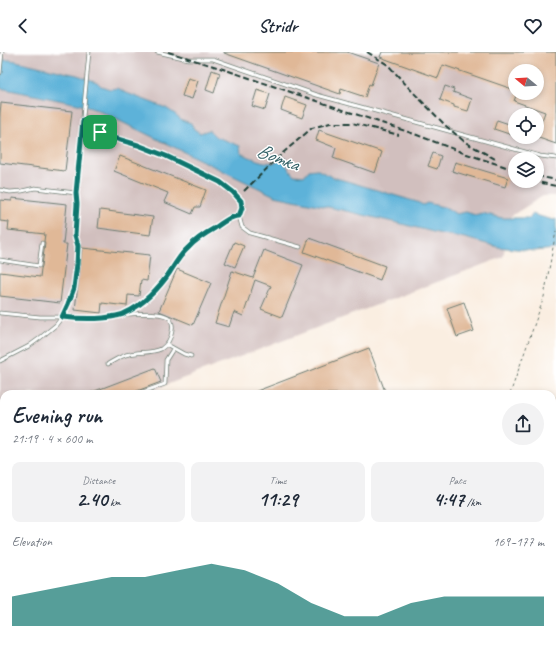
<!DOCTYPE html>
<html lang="en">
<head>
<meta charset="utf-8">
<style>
	:root { --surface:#fff; --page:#f2f2f3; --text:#1f2937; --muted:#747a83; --accent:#0f766e }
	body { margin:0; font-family:Caveat,sans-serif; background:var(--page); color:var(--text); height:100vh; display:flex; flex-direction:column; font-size:15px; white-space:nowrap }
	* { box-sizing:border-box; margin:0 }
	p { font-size:13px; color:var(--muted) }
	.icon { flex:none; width:22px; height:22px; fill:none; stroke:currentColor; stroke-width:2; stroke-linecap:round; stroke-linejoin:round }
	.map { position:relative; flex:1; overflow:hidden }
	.drawer { position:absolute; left:0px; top:338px; width:556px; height:256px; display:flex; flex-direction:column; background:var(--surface); border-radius:12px 12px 0 0; box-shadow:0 2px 6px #0003 }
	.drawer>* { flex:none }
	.needle { width:26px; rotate:288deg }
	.controls { position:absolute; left:508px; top:12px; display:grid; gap:8px }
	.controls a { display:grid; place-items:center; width:36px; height:36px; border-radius:50%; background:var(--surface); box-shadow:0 2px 6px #0003; font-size:20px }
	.pin { position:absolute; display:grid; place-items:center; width:34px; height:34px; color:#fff; margin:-17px; border-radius:8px; box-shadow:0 2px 6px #0006 }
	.round { display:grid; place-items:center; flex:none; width:42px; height:42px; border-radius:21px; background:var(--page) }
	.summary { display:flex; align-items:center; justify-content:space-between; height:68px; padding:0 12px }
	h1 { font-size:22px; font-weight:700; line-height:30px }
	.figures { display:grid; grid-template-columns:repeat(3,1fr); gap:6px; height:68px; padding:4px 12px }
	.figures div { display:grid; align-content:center; border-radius:8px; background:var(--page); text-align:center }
	.figures b { font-size:20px; font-weight:700 }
	.figures small { font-size:11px; font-weight:400 }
	.figures p { font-size:11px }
	.chart { height:112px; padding:8px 12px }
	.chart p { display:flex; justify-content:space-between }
	.chart svg { width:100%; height:72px; margin-top:4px; fill:var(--accent); opacity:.7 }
	header { display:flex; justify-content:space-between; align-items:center; height:52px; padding:0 12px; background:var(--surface); font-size:18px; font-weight:700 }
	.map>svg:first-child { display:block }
	.industrial { fill:#d1bfbe; fill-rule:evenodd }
	.water { fill:#5db2d9; stroke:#3e7886 }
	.building { fill:#e0b897 }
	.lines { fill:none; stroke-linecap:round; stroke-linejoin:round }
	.service-casing { stroke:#6c7b71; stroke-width:4.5 }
	.minor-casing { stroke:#6c7b71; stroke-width:8 }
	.path { stroke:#6c7b71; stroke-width:1; stroke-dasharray:3 3; stroke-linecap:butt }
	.service { stroke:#fff; stroke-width:3 }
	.minor { stroke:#fff; stroke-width:6 }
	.rail { stroke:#1f3d34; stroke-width:2; stroke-dasharray:6 3; stroke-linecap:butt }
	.route-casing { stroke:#fff; stroke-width:8 }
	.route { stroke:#0f766e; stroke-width:5 }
	.labels { text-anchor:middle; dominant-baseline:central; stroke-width:3; stroke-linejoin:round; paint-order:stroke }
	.water-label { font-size:20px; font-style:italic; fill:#326066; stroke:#fff }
</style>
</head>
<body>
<header><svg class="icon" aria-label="back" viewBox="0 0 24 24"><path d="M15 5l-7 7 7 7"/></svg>Stridr<svg class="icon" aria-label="heart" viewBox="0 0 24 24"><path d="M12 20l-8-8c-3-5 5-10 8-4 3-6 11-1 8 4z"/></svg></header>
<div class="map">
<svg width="556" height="594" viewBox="0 0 556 594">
	<rect width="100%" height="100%" fill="#fff"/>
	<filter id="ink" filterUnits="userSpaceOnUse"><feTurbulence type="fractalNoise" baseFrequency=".025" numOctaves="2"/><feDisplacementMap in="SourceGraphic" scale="8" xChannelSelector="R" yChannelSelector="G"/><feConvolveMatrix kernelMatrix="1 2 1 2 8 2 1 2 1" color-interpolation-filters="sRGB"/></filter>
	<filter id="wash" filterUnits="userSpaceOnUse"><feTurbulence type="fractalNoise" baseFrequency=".012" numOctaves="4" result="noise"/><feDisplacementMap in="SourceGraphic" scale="16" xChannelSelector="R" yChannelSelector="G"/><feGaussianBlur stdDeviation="0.9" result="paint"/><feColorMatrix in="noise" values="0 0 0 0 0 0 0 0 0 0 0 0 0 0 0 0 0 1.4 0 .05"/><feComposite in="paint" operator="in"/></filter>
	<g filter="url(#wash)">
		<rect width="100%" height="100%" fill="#faeee1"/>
		<path class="industrial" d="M0,0H556V144H543L511,164L503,205L142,342H4V394L0,396ZM515,19H537V41H515ZM515,63H537V85H515ZM515,107H537V129H515Z
			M216,590H374L362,594H217Z"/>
		<path class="water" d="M0,8H11L77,23L97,30L101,34L110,37L118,36L124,40L166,56L175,62L182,68L191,71L194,77L200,81L209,78L216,85L230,90L240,94L241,101C249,105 266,113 275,110C278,109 281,107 284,105L287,108L285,112L294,123L304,124L309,118L316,117L332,125L350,130L417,150L423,153L427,151L447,156L456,162L466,160L475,163L482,161L502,166H530L532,162L553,168L556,167V197L534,199L498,195L461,185L441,182L406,173L342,158L275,144L97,58L78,52L0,36Z"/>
		<g id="blocks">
			<path class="building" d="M224,0H347L379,11L371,33L369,32L365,45L341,37L340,42L224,1Z
				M382,0H556V92L536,85H537V83L545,60L514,49L517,41H537V19H515V38L443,13L438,26L380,5Z
				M212,18L220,21L214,41L206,38Z
				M188,26L198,29L192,47L182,44Z
				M445,34L454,37L453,40L472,47L468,59L454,55V53L440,48Z
				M257,38L270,42L265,58L252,54Z
				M285,45L307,53L302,66L281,58Z
				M1,51L72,59L65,119L0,111V62Z
				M497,68L515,74V84L494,77Z
				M319,78L382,100L375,121L333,106L336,96L316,88Z
				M433,101L441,104L437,117L428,114Z
				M120,104L206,138L200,155H195L192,162L164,150L168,141L114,119Z
				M455,110L508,126L505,135L452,119Z
				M12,146L67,152L63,192H67L60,251L0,244V220L40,225L41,217L42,214L45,191L44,189L45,182L8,178L9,170L0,169V148L12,149Z
				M100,158L153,165L150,183L98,176Z
				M309,186L385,214L380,228L304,200Z
				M234,190L244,194L235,215L225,211Z
				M82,196L150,203L147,229L141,228L139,244L128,243L127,254L102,251L101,261L75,258Z
				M264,198L303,213L282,265L261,257L271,234L255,228L243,264L234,260L229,275L215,271L232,219L253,226Z
				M177,217L211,231L193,273L159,259Z
				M464,250L474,279L457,285L447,256Z
				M369,296L386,342H249Z
				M155,316L161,330L129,342H87Z"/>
		</g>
	</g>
	<g filter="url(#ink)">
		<use href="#blocks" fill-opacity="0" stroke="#6c7b71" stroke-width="1"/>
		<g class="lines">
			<defs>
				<path id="service" d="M157,0L188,7H213L317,43L540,104L556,106
					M0,21L2,0
					M83,69L88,71L100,80L115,86L139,93L166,103L220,130L233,140L241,149L242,156L239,164L242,175L250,181L300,195
					M0,138L10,140L22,139L35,136L76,141
					M0,208L39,214L42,191
					M0,261L40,265H62L79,267H96L111,265L125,262L146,248L158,236L180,205L188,195L228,167L234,164H239
					M166,292L184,302L191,304
					M0,309L29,294L40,286L56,273L62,265L68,253L73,236L77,213L78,193L75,183L77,152L76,141L89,0
					M108,312C115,308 122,303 130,302C139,300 153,301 161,297C167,293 171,286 172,279C173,274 172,268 168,265C159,259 136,262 125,262
					M137,342L165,332L166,308L173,297
					M0,392L4,391"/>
				<path id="minor" d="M0,543L4,542"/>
			</defs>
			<use href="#service" class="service-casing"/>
			<use href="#minor" class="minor-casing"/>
			<path class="path" d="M510,342L544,245L556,179
				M552,346L556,345"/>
			<use href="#service" class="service"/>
			<use href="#minor" class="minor"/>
			<path class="rail" d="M168,0L220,16L417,83L461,100L515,118
				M367,0L388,13L409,36L446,74L465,90L497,108
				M537,124L556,128
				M532,129L556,134
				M244,139L284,100L312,76L330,71H352L399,83
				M552,522L556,521"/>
		</g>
	</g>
	<g class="lines" filter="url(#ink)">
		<defs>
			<path id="route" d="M83,69L88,71L100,80L114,86L138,93L166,104L220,130L233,140L241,149L242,156L239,164C230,164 222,171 215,176C206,181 195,188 188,196C180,203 175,212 170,220C160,235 142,254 125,261C123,263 119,263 116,264C98,268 80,267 62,265L68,252L74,236L77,212L78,194L75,183L77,152L76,141Z"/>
		</defs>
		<use href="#route" class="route-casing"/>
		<use href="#route" class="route"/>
	</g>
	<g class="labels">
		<g class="water-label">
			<text transform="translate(278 105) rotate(21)">Вотка</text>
		</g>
	</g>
</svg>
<div class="controls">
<a><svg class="needle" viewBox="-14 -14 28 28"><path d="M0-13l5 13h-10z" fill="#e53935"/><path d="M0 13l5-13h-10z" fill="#747a83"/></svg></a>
<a><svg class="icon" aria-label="locate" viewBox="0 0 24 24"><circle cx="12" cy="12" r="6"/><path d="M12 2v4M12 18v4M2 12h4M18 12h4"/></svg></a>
<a><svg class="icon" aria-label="layers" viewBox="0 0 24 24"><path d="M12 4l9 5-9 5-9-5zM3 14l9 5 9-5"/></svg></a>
</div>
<div class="pin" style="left:100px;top:80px;background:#1e9e55"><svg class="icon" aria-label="arrive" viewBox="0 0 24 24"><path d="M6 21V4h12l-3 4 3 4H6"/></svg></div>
<section class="drawer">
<div class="summary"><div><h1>Evening run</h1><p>21:19 · 4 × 600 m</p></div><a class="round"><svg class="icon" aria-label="share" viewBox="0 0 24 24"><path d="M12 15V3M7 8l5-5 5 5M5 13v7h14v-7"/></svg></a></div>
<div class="figures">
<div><p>Distance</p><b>2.40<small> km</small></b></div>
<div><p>Time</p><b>11:29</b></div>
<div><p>Pace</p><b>4:47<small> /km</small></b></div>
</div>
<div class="chart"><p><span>Elevation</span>169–177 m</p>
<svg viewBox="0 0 160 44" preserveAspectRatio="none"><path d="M0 44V26L10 22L20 18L30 14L40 14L50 10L60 6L70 10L80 18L90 30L100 38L110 38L120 30L130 26L140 26L150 26L160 26V44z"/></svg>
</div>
</section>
</div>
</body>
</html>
